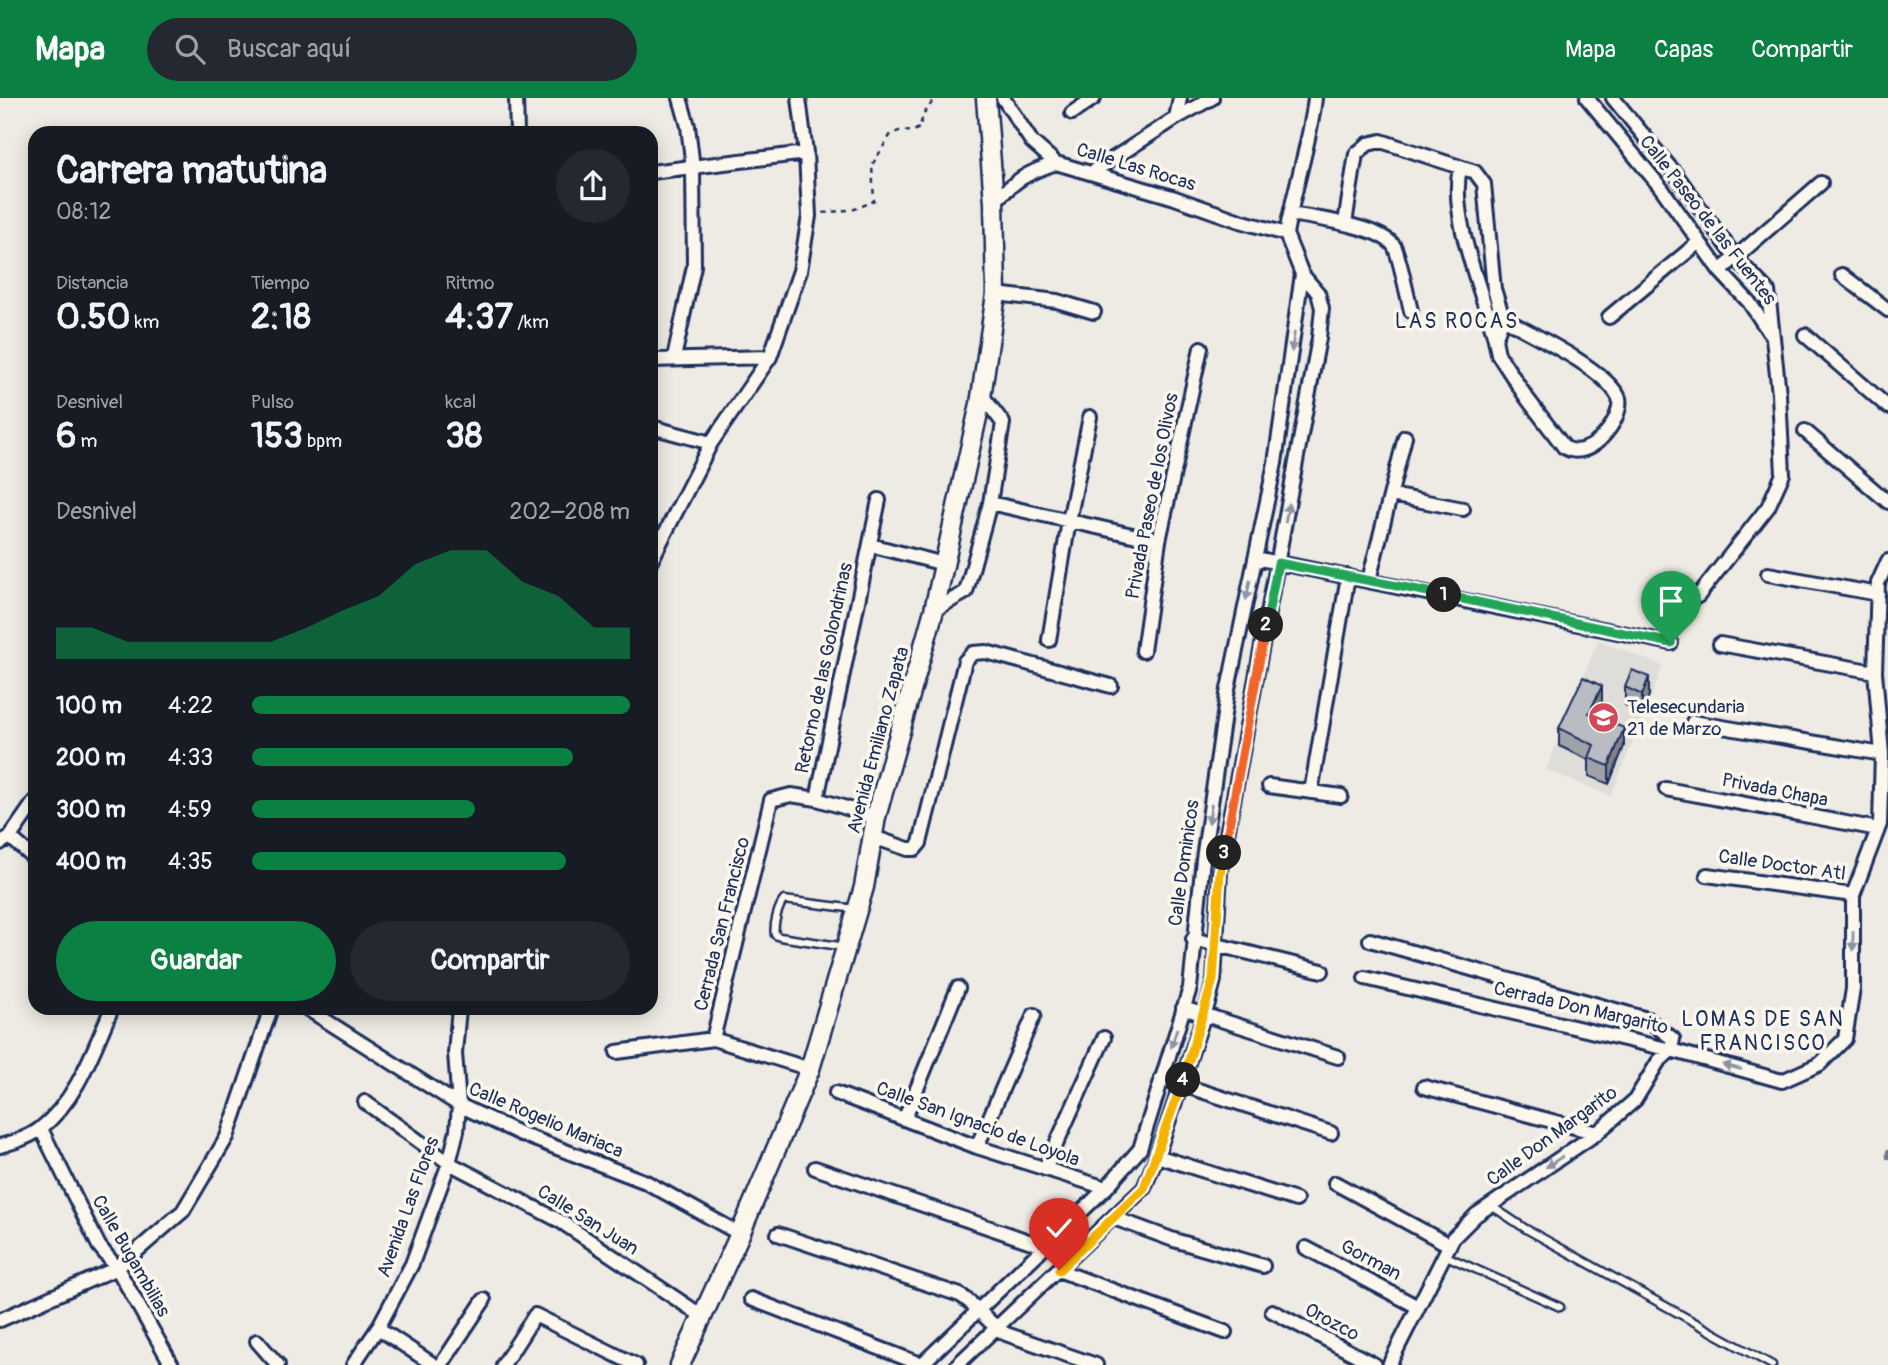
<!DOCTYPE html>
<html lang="es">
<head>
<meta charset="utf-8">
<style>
	:root { --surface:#171b24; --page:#242831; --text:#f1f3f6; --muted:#9ea1a6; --accent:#0b8043 }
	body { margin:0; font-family:Pangolin,sans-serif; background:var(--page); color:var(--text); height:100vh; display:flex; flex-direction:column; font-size:26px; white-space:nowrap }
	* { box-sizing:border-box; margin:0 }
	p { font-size:23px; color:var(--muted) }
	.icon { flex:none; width:38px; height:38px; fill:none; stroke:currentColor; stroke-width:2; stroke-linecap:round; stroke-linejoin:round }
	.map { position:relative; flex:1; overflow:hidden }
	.panel { position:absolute; left:28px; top:28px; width:630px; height:889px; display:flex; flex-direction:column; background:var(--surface); border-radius:21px; box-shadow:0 4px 18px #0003 }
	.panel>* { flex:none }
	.pin { position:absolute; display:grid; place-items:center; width:60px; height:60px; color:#fff; margin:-72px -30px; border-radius:50% 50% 50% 0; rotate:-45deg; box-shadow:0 0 7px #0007 }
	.pin .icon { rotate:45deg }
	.km { position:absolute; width:35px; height:35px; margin:-18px; border-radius:50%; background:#222; color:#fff; font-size:19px; line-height:35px; text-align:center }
	.round { display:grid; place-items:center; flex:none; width:74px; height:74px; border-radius:37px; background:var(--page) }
	.headline { display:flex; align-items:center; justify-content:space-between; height:119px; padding:0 28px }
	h1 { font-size:38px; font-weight:800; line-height:52px }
	.figures { display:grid; grid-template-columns:repeat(3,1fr); gap:10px; height:119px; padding:7px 28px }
	.figures div { display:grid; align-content:center }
	.figures b { font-size:35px; font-weight:800 }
	.figures small { font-size:19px; font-weight:400 }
	.figures p { font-size:19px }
	.chart { height:196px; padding:14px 28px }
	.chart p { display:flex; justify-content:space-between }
	.chart svg { width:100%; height:126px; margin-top:7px; fill:var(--accent); opacity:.7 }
	.primary-button { display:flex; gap:14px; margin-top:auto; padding:14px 28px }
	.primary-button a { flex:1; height:80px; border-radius:42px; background:var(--accent); color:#fff; font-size:28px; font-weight:800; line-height:80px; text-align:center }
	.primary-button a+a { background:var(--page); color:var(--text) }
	ul { padding:0 28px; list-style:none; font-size:23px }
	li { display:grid; grid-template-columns:112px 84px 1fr; align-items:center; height:52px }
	li i { height:18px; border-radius:9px; background:var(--accent) }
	header { display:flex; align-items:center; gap:42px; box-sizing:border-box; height:98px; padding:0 35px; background:var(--accent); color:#fff }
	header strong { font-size:33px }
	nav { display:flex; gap:38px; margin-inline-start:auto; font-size:24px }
	.search { width:490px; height:63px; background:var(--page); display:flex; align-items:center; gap:18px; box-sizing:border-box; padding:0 24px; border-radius:38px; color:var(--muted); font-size:26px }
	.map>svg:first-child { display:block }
	.built { fill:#deddda }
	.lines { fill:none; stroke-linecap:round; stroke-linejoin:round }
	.stream { stroke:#6d7892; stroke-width:4.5 }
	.lane-casing { stroke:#1b2f5e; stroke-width:11 }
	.street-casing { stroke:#1b2f5e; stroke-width:18 }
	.secondary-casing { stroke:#1b2f5e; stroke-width:23 }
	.path { stroke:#1b2f5e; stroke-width:2.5; stroke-dasharray:5 5; stroke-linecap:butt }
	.lane { stroke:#fbf7ec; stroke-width:6 }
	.street { stroke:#fbf7ec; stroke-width:12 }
	.secondary { stroke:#fbf7ec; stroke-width:18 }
	.wall { fill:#9fa2a8; stroke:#1b2f5e; stroke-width:2 }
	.shaded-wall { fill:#828488; stroke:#1b2f5e; stroke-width:2 }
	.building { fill:#b9bcc3; stroke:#1b2f5e; stroke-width:2 }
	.oneway { fill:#8b93a5 }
	.split-1-casing { stroke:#fff; stroke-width:14 }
	.split-2-casing { stroke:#fff; stroke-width:14 }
	.split-3-casing { stroke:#fff; stroke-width:14 }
	.split-4-casing { stroke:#fff; stroke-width:14 }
	.split-5-casing { stroke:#fff; stroke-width:14 }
	.split-1 { stroke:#22a559; stroke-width:9 }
	.split-2 { stroke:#22a559; stroke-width:9 }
	.split-3 { stroke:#f0652b; stroke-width:9 }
	.split-4 { stroke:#f5b400; stroke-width:9 }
	.split-5 { stroke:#f5b400; stroke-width:9 }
	.labels { text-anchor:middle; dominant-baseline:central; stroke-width:7; stroke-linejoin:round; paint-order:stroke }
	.street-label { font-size:19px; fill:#1b2f5e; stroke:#fbf7ec }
	.poi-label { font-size:19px; fill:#1b2f5e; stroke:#fbf7ec; text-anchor:start }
	.neighbourhood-label { font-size:21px; letter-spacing:2px; fill:#1b2f5e; stroke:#fbf7ec }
</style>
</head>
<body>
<header>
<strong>Mapa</strong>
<div class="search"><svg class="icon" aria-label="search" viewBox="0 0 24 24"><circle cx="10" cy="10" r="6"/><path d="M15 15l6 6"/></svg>Buscar aquí</div>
<nav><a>Mapa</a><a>Capas</a><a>Compartir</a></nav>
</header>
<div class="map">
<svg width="1888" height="1267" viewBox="0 0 1888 1267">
	<rect width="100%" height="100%" fill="#eeebe4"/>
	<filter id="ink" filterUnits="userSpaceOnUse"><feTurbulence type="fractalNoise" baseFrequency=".0143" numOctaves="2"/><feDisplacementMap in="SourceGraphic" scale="14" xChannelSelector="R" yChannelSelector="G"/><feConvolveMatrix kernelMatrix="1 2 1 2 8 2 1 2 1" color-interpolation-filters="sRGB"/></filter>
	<g filter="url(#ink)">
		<path class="built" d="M1598,542L1663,568L1611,698L1546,672Z"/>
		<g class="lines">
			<path class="stream" d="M1888,1054V1059"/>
			<defs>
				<path id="lane" d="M846,849L780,839L775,837C773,827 778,809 784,802L856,811
					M1490,1107L1526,1131L1772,1267
					M1444,1157L1560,1209"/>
				<path id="street" d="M516,0L517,35
					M1003,0L1032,44L1056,65L1172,99L1240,123L1286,136
					M1587,0L1662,91L1720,173L1749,204L1769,234
					M1613,0L1677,78L1736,160L1768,193L1779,296L1783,376L1768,409L1698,498
					M1072,15L1094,0
					M1176,20L1180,0
					M1460,70C1449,119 1482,192 1495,241
					M651,74L806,55
					M1091,75L1176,20L1212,0
					M994,104C1016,82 1026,75 1056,65
					M1290,116C1313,120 1380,128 1394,148C1399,156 1408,201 1411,213
					M1345,125L1356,56L1368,46L1381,43L1475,74L1484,86L1494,191L1503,220L1495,241L1498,256L1526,299L1564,349C1592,367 1627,314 1618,298C1602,269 1533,237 1503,220
					M1286,136C1294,90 1310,46 1315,0
					M1720,173L1821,85
					M1842,177L1888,212
					M996,196L1057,203L1094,214
					M1609,219L1699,144
					M1805,237L1888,309
					M674,260L694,168L693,70L688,28L680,0
					M651,262L770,259
					M655,330L711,345
					M1805,333L1888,404
					M1391,397L1463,411
					M990,405L1159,443
					M870,447L944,466
					M1255,460L1671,545
					M651,463L711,345L770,259L800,173L809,118L806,55L799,0
					M1768,476L1878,496
					M1369,482L1405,339
					M934,512L966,494L990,405L1003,325L981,296
					M1049,542L1069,423L1090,319
					M1720,546L1875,574
					M1143,553L1159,443L1201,250
					M1693,624L1882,656
					M1269,688L1341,698
					M1666,691L1878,731
					M1311,694L1348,478
					M817,701L879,402
					M10,739L35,761
					M873,739L908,751H915L920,745L965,563L973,555L986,554L1111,588
					M0,745L10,739L35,703
					M1707,777L1853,797
					M1193,841L1322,873
					M1365,880L1671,952L1673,941L1647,921L1370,842
					M306,910L459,1007L521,1036L646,1084L740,1136
					M1183,910L1338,959
					M713,941L771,702L791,697L817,701L876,719
					M617,954L713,941L810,971
					M1161,980L1331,1035
					M1424,989L1597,1035
					M836,995L977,1049L1106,1090
					M365,1004L449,1065L560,1123L702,1218
					M905,1020L958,890
					M41,1031L99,1148L117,1170L172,1267
					M0,1048C14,1044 28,1040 40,1031C78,1001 93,952 112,910
					M977,1049L1034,917
					M1157,1058L1296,1102
					M815,1070L1046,1149
					M1045,1071L1104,940
					M1335,1085L1449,1147
					M1114,1120L1174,1142L1263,1168
					M778,1136L960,1197C978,1208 988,1226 1006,1236L1096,1267
					M1306,1150L1418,1209
					M1058,1172L1225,1234
					M751,1201L923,1267
					M1272,1213L1375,1267
					M0,1222L117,1170L183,1113L227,1039L271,910
					M378,1230L434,1267
					M257,1243L278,1267
					M353,1267L378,1230L412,1166L449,1065L457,1033L459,1007L455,955L459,910
					M441,1267L484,1202
					M503,1267L535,1217L636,1267
					M921,1267L1106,1090L1140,1051L1190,890L1203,761L1227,596L1275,365L1302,176
					M957,1267L1144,1090L1157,1058L1209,902L1214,882L1220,774L1319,240L1322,210L1318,195L1302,176L1286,136
					M1389,1267L1453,1140L1476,1117L1597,1035L1635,1002L1658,964L1671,952L1782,983L1820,966L1845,941L1853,891V797L1880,726L1882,656L1875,574L1878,485L1888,463"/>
				<path id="secondary" d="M680,1267L740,1136L810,971L864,789L876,719L934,512L980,306L996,196L994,104L986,0"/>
			</defs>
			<use href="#lane" class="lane-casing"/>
			<use href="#street" class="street-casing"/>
			<use href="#secondary" class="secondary-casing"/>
			<path class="path" d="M823,115L855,111L874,103L872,67L891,36L902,32L912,34L919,30L924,16L935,0"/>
			<use href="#lane" class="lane"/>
			<use href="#street" class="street"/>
			<use href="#secondary" class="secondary"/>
		</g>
		<path class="wall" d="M1625,589L1649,597L1642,615L1625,607Z
			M1602,606L1596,618L1624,648L1609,686L1589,678V662L1559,648V630Z"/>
		<path class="shaded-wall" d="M1649,579V597L1642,615V597Z
			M1602,588V606L1589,633V615Z
			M1624,630V648L1609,686V668Z"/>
		<path class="building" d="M1632,572L1649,579L1642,597L1625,589Z
			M1583,579L1602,588L1589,615L1624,630L1609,668L1589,660L1594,647L1559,630Z"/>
		<defs><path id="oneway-solid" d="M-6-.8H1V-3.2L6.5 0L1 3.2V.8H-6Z" transform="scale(1.75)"/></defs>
		<g class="oneway">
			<use href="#oneway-solid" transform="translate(1293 244) rotate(99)"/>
			<use href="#oneway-solid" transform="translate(1287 415) rotate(-80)"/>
			<use href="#oneway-solid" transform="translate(1248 492) rotate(102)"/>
			<use href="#oneway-solid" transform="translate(1210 716) rotate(98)"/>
			<use href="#oneway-solid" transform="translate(1853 843) rotate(90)"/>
			<use href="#oneway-solid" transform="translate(1174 940) rotate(107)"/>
			<use href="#oneway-solid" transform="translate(1732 969) rotate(-165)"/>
			<use href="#oneway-solid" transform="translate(1554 1064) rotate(146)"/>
		</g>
	</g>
	<g class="lines" filter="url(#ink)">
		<defs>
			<path id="split-1" d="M1444,497L1671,545"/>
			<path id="split-2" d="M1266,527L1278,465L1444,497"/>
			<path id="split-3" d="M1224,755L1266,527"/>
			<path id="split-4" d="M1183,982L1213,882L1220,775L1224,755"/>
			<path id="split-5" d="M1059,1172L1144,1090L1183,982"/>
		</defs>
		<use href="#split-1" class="split-1-casing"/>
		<use href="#split-2" class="split-2-casing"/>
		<use href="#split-3" class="split-3-casing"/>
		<use href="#split-4" class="split-4-casing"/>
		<use href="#split-5" class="split-5-casing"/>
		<use href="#split-1" class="split-1"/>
		<use href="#split-2" class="split-2"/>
		<use href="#split-3" class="split-3"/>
		<use href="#split-4" class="split-4"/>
		<use href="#split-5" class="split-5"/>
	</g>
	<defs>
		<symbol id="school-disc" viewBox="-11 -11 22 22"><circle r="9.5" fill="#d1495b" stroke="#fbf7ec"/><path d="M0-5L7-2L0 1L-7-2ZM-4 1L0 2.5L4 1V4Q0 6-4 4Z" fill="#fff"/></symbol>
	</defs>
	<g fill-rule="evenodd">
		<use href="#school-disc" x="1586" y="602" width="35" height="35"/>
	</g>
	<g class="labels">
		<g class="street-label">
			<text transform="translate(1136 69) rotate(17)">Calle Las Rocas</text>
			<text transform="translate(1708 122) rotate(52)">Calle Paseo de las Fuentes</text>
			<text transform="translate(1152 398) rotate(-79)">Privada Paseo de los Olivos</text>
			<text transform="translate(824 570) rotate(-78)">Retorno de las Golondrinas</text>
			<text transform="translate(878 642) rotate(-75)">Avenida Emiliano Zapata</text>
			<text transform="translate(1775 692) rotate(11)">Privada Chapa</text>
			<text transform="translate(1184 765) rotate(-82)">Calle Dominicos</text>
			<text transform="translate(1782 767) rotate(8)">Calle Doctor Atl</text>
			<text transform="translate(722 826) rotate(-76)">Cerrada San Francisco</text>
			<text transform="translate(1581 910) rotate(13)">Cerrada Don Margarito</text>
			<text transform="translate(546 1022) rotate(23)">Calle Rogelio Mariaca</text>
			<text transform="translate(978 1026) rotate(20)">Calle San Ignacio de Loyola</text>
			<text transform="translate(1552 1038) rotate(-36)">Calle Don Margarito</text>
			<text transform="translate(408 1109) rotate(-70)">Avenida Las Flores</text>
			<text transform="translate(588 1122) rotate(32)">Calle San Juan</text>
			<text transform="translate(131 1158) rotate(60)">Calle Bugambilias</text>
			<text transform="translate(1371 1162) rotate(28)">Gorman</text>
			<text transform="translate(1332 1224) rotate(28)">Orozco</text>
		</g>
		<g class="poi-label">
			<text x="1627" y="609">Telesecundaria<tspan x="1627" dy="22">21 de Marzo</tspan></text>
		</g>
		<g class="neighbourhood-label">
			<text x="1457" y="223">LAS ROCAS</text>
			<text x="1763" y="921">LOMAS DE SAN<tspan x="1763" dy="24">FRANCISCO</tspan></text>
		</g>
	</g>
</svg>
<div class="pin" style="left:1671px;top:545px;background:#1e9e55"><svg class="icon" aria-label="arrive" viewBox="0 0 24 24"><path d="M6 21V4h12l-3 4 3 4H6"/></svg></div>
<div class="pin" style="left:1059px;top:1172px;background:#d93025"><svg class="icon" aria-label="check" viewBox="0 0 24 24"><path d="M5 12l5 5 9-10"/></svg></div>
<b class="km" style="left:1444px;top:497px">1</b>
<b class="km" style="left:1266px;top:527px">2</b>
<b class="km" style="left:1224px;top:755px">3</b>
<b class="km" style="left:1183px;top:982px">4</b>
<section class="panel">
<div class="headline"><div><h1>Carrera matutina</h1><p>08:12</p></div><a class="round"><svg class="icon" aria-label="share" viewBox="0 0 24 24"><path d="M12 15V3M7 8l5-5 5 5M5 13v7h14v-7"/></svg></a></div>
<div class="figures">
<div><p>Distancia</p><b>0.50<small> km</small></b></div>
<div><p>Tiempo</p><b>2:18</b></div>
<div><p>Ritmo</p><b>4:37<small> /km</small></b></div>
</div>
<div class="figures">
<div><p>Desnivel</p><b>6<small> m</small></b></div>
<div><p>Pulso</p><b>153<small> bpm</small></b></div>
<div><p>kcal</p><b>38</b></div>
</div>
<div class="chart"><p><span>Desnivel</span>202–208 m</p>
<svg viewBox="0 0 160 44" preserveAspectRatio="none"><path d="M0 44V33L10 33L20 38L30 38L40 38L50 38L60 38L70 33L80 27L90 22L100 11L110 6L120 6L130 17L140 22L150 33L160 33V44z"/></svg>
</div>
<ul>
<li><b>100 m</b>4:22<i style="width:100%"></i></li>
<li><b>200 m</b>4:33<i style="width:85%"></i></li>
<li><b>300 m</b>4:59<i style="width:59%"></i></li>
<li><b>400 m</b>4:35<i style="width:83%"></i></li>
</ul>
<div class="primary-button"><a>Guardar</a><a>Compartir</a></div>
</section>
</div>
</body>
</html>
